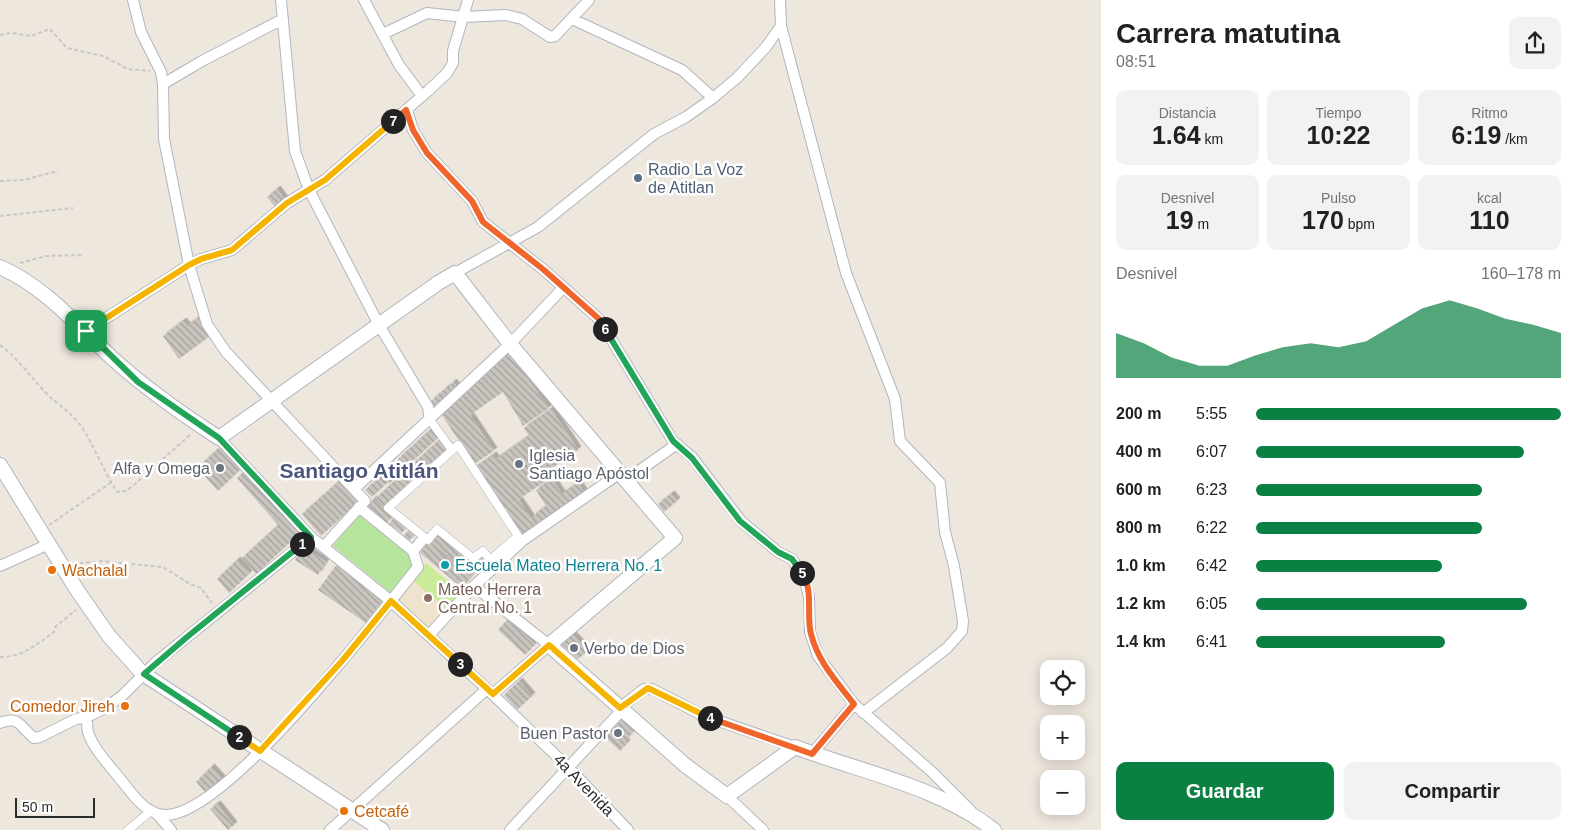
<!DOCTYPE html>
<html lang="es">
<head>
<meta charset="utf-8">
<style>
	:root { --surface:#fff; --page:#f2f2f2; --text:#202124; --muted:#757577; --accent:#0b8043 }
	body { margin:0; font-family:Helvetica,sans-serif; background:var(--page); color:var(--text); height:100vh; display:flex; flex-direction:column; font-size:19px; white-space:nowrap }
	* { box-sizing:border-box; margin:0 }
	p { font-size:16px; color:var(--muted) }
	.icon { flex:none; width:28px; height:28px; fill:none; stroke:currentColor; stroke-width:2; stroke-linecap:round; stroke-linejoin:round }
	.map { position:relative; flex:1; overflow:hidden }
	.side { display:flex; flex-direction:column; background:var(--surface); width:475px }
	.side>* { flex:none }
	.tools { position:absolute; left:1040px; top:660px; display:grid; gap:10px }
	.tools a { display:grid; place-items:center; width:45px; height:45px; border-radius:10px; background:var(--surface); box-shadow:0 2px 12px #0003; font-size:25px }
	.scale { position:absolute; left:15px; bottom:12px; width:80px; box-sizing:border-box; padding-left:5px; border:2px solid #2c2c2c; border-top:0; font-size:14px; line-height:18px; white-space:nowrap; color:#2c2c2c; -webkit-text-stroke:4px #fff; paint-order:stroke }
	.pin { position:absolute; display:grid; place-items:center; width:42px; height:42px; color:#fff; margin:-21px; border-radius:10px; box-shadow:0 2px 8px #0006 }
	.km { position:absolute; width:25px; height:25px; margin:-12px; border-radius:50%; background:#222; color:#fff; font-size:14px; line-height:25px; text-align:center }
	.round { display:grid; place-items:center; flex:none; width:52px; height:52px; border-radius:10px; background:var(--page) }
	.headline { display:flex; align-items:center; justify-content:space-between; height:85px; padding:0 15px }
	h1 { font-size:28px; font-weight:800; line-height:38px }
	.figures { display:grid; grid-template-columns:repeat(3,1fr); gap:8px; height:85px; padding:5px 15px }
	.figures div { display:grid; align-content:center; border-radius:10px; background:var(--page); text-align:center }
	.figures b { font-size:25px; font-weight:800 }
	.figures small { font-size:14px; font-weight:400 }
	.figures p { font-size:14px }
	.chart { height:140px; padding:10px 15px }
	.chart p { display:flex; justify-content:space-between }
	.chart svg { width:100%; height:90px; margin-top:5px; fill:var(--accent); opacity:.7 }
	.action { display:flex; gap:10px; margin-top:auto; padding:10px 15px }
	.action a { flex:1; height:58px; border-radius:10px; background:var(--accent); color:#fff; font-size:20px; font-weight:800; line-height:58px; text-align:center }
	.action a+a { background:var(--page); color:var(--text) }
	ul { padding:0 15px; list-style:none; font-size:16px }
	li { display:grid; grid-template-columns:80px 60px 1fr; align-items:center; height:38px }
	li i { height:12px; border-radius:6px; background:var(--accent) }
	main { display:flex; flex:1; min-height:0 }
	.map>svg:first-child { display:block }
	.education { fill:#efe3ce }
	.park { fill:#b6e49b }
	.pitch { fill:#caeb97 }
	.building { fill:url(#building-back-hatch); filter:url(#shadow) }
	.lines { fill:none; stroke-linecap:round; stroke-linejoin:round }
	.pedestrian-casing { stroke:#b2b5bf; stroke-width:9 }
	.minor-casing { stroke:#b2b5bf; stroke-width:12 }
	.secondary-casing { stroke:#b2b5bf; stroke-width:16 }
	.path { stroke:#c8c8c8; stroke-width:2; stroke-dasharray:4 2.5; stroke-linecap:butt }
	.pedestrian { stroke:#fff; stroke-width:8 }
	.minor { stroke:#fff; stroke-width:10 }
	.secondary { stroke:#fff; stroke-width:14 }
	.split-1-casing { stroke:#fff; stroke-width:10 }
	.split-2-casing { stroke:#fff; stroke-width:10 }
	.split-3-casing { stroke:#fff; stroke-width:10 }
	.split-4-casing { stroke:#fff; stroke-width:10 }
	.split-5-casing { stroke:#fff; stroke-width:10 }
	.split-6-casing { stroke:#fff; stroke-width:10 }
	.split-7-casing { stroke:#fff; stroke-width:10 }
	.split-8-casing { stroke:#fff; stroke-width:10 }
	.split-1 { stroke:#22a559; stroke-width:6 }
	.split-2 { stroke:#22a559; stroke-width:6 }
	.split-3 { stroke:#f5b400; stroke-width:6 }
	.split-4 { stroke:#f5b400; stroke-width:6 }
	.split-5 { stroke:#f0652b; stroke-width:6 }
	.split-6 { stroke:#22a559; stroke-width:6 }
	.split-7 { stroke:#f0652b; stroke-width:6 }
	.split-8 { stroke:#f5b400; stroke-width:6 }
	.service-dot { fill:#5c6f8a; stroke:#fff; stroke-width:2 }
	.worship-dot { fill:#6b7280; stroke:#fff; stroke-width:2 }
	.culture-dot { fill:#0f9aa8; stroke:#fff; stroke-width:2 }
	.food-dot { fill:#e8710a; stroke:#fff; stroke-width:2 }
	.education-dot { fill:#8d6e63; stroke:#fff; stroke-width:2 }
	.labels { text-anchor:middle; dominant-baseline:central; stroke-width:5; stroke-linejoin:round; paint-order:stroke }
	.service-label { font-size:16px; fill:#4e5e75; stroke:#fff; text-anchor:start }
	.worship-label { font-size:16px; fill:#5b616d; stroke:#fff; text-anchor:start }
	.culture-label { font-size:16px; fill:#0d838f; stroke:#fff; text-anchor:start }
	.food-label { font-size:16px; fill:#c56008; stroke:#fff; text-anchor:start }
	.education-label { font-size:16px; fill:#785e54; stroke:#fff; text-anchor:start }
	.street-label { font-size:16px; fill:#2c2c2c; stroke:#fff }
	.district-label { font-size:21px; font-weight:bold; fill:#4c567d; stroke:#fff }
</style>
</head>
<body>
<main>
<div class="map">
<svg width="1101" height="830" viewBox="0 0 1101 830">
	<defs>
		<pattern id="building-back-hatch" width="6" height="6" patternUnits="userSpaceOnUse" patternTransform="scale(1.25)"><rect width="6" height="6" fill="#c9c4be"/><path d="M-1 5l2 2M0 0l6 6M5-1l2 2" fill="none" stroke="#a39f9b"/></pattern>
		<filter id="shadow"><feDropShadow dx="3.5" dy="-3.5" stdDeviation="0" flood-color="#0004"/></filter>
	</defs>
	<rect width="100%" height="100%" fill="#eee7de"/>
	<path class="education" d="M426,563L464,594L429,633L393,602Z"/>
	<path class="park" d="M359,515L412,557L413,567L392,594L333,546Z"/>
	<path class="pitch" d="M426,563L461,592L447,609L412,580Z"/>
	<path class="building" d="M277,189L285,200L275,207L267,197Z
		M198,318L210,336L179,359L163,336L183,321L187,326Z
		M509,353L549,408L523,426L503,392L470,415L494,451L474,464L442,415Z
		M453,382L457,387L453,391L449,386Z
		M447,387L452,391L435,406L431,401Z
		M551,409L578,450L543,474L547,480L502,511L473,469L493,455L496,459L529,436L524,428Z
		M432,428L439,437L406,467L398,459Z
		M441,438L450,447L384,507L376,498Z
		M222,445L243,467L218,491L197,468Z
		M397,462L404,469L389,484L382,476Z
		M246,470L300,533L256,574L242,558L278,525L237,478Z
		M379,478L385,485L372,497L365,490Z
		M552,479L562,494L578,483L584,492L539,524L533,516L546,506L536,490Z
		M340,480L359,501L321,536L302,514Z
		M671,494L677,501L664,512L658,504Z
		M373,499L393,516L387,523L367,507Z
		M519,500L536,525L521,536L503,511Z
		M394,517L407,526L402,533L389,524Z
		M409,530L414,535L409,541L403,536Z
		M437,533L472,561L483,553L489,561L472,576L430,541Z
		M428,542L471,577L462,588L420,553Z
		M303,547L326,562L318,575L295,560Z
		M237,560L250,573L229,593L217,579Z
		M337,564L381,602L366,623L318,590Z
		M507,620L535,644L525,655L498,630Z
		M572,634L588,651L578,659L561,644Z
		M519,681L532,696L517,710L504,695Z
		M622,719L634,731L625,741L627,743L620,751L605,737Z
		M211,767L223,780L207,794L196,782Z
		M217,804L234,825L228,830L210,809Z"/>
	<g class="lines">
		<defs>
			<path id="pedestrian" d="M430,420L452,450
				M458,445L518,536L490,560L483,551L473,558L437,529L428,540L388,508Z
				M128,830L151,811"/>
			<path id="minor" d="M133,0L141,32L161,72L163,84L164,139L189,265L207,324L226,352L365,501L324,546
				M281,0L295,151L309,190L379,325L428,407L430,420
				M364,0L399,65L422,96
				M780,0L781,26L846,273L895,399L900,441L940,483L945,532L954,566L963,621L962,631L947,648L863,713
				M572,19L682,70L713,98
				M383,34L427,13L464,17L506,15L522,19L550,37L555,36L589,0
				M163,84L202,61L283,19
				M407,110L413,130L427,153L472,201L483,222L544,270L599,319L673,441L692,457L741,521L778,552L792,559L804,577L809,597L810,632L818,656L854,704L932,772L971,811
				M455,273L538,227L654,134L686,117L713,98L738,77L766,47L781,26
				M86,331L189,265L201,259L232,250L287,203L325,180L428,91L447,73L453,63V51L468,0
				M219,438L311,537L391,601L487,689L569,768L628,830
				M626,480L677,444
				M354,489L510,344L563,288
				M359,507L413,551
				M0,566L49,544
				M474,586L549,645L493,694
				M429,635L474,586L522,541L620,473
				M620,708L644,689H652L704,716L795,747
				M87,717C87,722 87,728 88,732C94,751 113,769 125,785C135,798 149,816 167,815C229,812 376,619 418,567L413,551L424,538
				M0,723C19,715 20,727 34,738L40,737L76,719L87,717L105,708L122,696L155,663L311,537
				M812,754L854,704
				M727,796L763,830
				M157,814L171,830
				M330,830L487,689
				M510,830L622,710"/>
			<path id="secondary" d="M0,267C45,287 77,325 112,358C145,388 182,414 219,438L438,283L455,273L510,344L675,538L549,645L685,765L727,796L795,747C861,772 937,786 994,830
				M0,465L77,590L109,636L142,673L382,830"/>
		</defs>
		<use href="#pedestrian" class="pedestrian-casing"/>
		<use href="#minor" class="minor-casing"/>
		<use href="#secondary" class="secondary-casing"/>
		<path class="path" d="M0,35L11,33L31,36L50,29L67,48L103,56L128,69L150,71
			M0,181L24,180L58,171
			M0,216L73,208
			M20,263L46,256L83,255
			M0,345C19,359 31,378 48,395C60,406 74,415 83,429C91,440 112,488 118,492L126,491L135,484L191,434
			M49,525L112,482
			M73,564L101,561L163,567L190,584L201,588L212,603
			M0,657C23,657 36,645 54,632L55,627L76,610"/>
		<use href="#pedestrian" class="pedestrian"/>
		<use href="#minor" class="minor"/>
		<use href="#secondary" class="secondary"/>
	</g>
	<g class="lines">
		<defs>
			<path id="split-1" d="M86,331L138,382L219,438L311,537L302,544"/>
			<path id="split-2" d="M239,737L144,674L187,637L302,544"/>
			<path id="split-3" d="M239,737L260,751L342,661L391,601L460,664"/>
			<path id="split-4" d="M460,664L493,694L549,645L620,708L648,688L710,718"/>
			<path id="split-5" d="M710,718L812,754L854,704C837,682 818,662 811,634C806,615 814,591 802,573"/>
			<path id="split-6" d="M605,329L673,441L692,458L740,521L778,552L792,559L802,573"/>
			<path id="split-7" d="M393,121L406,110L413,130L427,153L472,201L483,222L544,270L599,319L605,329"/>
			<path id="split-8" d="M86,331L189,265L201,259L232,250L287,203L325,180L393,121"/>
		</defs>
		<use href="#split-1" class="split-1-casing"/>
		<use href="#split-2" class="split-2-casing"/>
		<use href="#split-3" class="split-3-casing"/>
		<use href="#split-4" class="split-4-casing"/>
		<use href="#split-5" class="split-5-casing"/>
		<use href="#split-6" class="split-6-casing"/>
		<use href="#split-7" class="split-7-casing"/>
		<use href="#split-8" class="split-8-casing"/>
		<use href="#split-1" class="split-1"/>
		<use href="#split-2" class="split-2"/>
		<use href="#split-3" class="split-3"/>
		<use href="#split-4" class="split-4"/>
		<use href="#split-5" class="split-5"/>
		<use href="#split-6" class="split-6"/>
		<use href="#split-7" class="split-7"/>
		<use href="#split-8" class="split-8"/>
	</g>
	<circle class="service-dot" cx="638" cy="178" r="5"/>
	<g class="worship-dot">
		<circle cx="519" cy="464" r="5"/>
		<circle cx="220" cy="468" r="5"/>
		<circle cx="574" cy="648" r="5"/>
		<circle cx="618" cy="733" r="5"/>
	</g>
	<circle class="culture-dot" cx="445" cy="565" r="5"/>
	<g class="food-dot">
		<circle cx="52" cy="570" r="5"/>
		<circle cx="125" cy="706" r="5"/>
		<circle cx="344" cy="811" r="5"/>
	</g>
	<circle class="education-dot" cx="428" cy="598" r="5"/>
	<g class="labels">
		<g class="service-label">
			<text x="648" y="169">Radio La Voz<tspan x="648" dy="18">de Atitlan</tspan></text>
		</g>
		<g class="worship-label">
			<text x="529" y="455">Iglesia<tspan x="529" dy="18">Santiago Apóstol</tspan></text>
			<text x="210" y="468" text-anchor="end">Alfa y Omega</text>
			<text x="584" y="648">Verbo de Dios</text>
			<text x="608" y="733" text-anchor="end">Buen Pastor</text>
		</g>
		<g class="culture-label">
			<text x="455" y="565">Escuela Mateo Herrera No. 1</text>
		</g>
		<g class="food-label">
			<text x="62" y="570">Wachalal</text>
			<text x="115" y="706" text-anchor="end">Comedor Jireh</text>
			<text x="354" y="811">Cetcafé</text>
		</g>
		<g class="education-label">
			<text x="438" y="589">Mateo Herrera<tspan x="438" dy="18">Central No. 1</tspan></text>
		</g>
		<g class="street-label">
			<text transform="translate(584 785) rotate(46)">4a Avenida</text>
		</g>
		<g class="district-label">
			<text x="359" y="470">Santiago Atitlán</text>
		</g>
	</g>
</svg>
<div class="tools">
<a><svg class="icon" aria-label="locate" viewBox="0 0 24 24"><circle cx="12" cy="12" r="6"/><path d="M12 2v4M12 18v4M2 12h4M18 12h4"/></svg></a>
<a>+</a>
<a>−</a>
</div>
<div class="scale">50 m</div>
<div class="pin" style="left:86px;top:331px;background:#1e9e55"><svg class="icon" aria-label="arrive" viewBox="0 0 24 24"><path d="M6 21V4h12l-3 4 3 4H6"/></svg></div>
<b class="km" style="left:302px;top:544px">1</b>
<b class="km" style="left:239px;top:737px">2</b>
<b class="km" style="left:460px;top:664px">3</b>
<b class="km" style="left:710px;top:718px">4</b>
<b class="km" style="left:802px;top:573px">5</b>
<b class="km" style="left:605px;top:329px">6</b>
<b class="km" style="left:393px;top:121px">7</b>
</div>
<section class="side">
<div class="headline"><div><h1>Carrera matutina</h1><p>08:51</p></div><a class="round"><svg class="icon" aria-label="share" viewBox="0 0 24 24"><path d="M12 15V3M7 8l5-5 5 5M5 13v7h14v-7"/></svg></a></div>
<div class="figures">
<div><p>Distancia</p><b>1.64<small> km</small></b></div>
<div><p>Tiempo</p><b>10:22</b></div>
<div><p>Ritmo</p><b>6:19<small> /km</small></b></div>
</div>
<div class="figures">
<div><p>Desnivel</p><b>19<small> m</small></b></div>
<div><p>Pulso</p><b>170<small> bpm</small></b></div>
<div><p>kcal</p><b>110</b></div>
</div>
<div class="chart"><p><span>Desnivel</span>160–178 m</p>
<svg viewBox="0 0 160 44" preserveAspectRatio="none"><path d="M0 44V22L10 27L20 34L30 38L40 38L50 33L60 29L70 27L80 29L90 26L100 18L110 10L120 6L130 10L140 15L150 18L160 22V44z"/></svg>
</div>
<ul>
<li><b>200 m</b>5:55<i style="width:100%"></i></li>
<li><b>400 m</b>6:07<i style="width:88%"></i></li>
<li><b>600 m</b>6:23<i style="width:74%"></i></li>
<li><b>800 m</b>6:22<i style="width:74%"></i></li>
<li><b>1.0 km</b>6:42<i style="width:61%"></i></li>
<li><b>1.2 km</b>6:05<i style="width:89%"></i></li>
<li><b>1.4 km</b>6:41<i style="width:62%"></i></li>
</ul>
<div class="action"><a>Guardar</a><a>Compartir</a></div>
</section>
</main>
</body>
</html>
